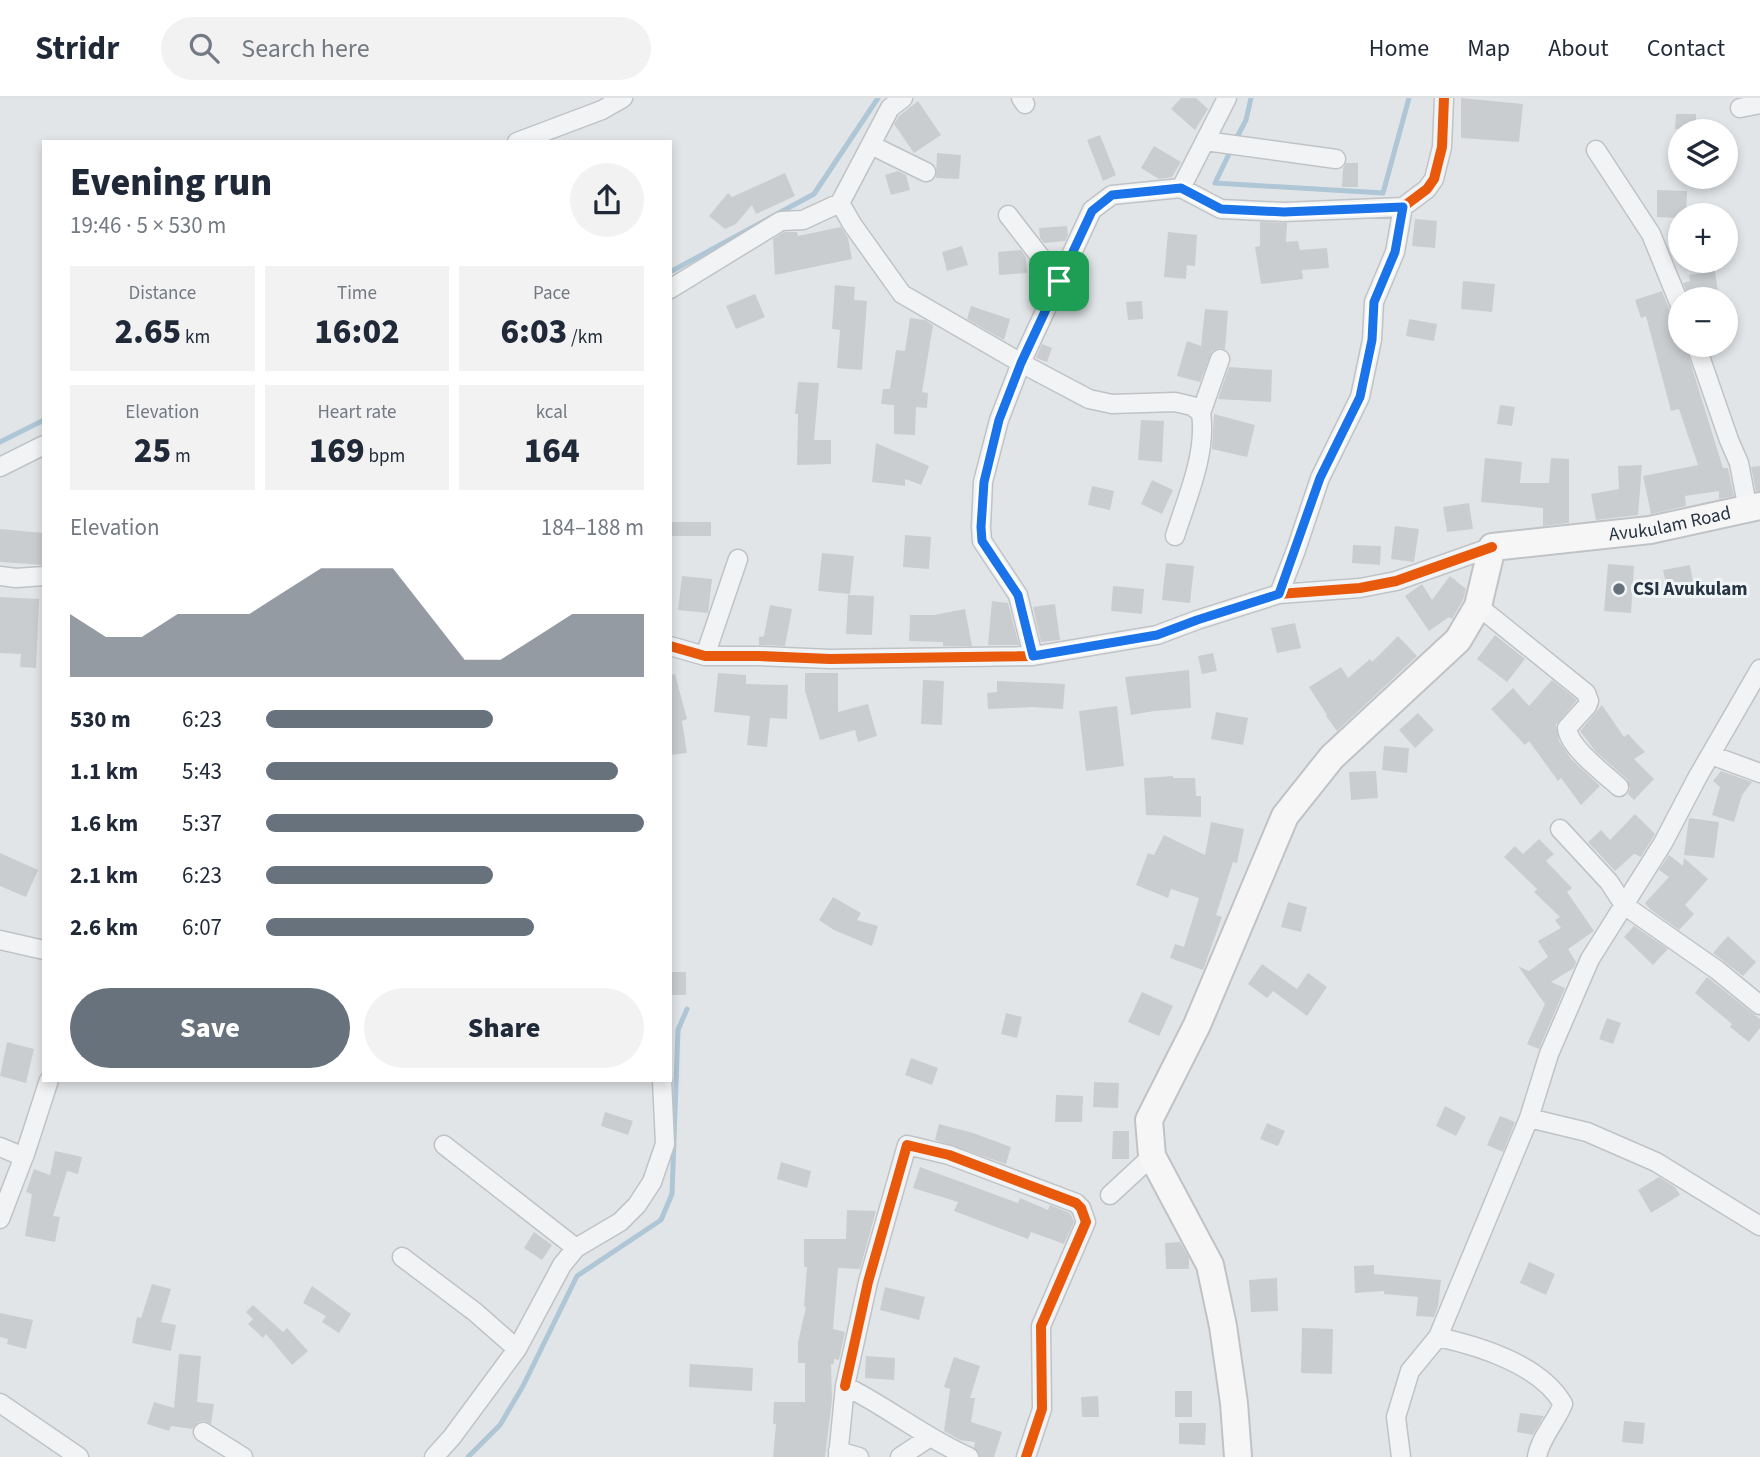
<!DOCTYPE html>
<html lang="en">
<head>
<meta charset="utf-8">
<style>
	:root { --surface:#fff; --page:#f2f2f3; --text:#1f2937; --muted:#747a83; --line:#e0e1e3; --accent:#68727d }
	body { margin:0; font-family:"Source Sans 3",sans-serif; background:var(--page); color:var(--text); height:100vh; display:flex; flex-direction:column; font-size:26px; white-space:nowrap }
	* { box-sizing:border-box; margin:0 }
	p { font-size:23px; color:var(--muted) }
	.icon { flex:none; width:38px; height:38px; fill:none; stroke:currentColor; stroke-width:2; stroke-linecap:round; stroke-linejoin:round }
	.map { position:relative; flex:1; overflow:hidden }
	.side { position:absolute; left:42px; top:42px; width:630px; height:942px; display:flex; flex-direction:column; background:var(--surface); border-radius:0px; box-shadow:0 4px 10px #0003 }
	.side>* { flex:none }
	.controls { position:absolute; left:1668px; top:21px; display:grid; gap:14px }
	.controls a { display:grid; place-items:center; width:70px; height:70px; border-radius:50%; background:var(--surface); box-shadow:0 4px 10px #0003; font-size:35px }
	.pin { position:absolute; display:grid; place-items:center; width:60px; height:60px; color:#fff; margin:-30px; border-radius:14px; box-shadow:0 4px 10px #0006 }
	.round { display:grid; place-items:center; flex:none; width:74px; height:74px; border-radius:37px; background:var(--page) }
	.headline { display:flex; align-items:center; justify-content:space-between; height:119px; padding:0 28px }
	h1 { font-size:38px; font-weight:800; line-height:52px }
	.metrics { display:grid; grid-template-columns:repeat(3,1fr); gap:10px; height:119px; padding:7px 28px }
	.metrics div { display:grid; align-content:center; border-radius:0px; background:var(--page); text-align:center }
	.metrics b { font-size:35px; font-weight:800 }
	.metrics small { font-size:19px; font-weight:400 }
	.metrics p { font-size:19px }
	.chart { height:196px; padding:14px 28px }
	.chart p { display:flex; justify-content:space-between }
	.chart svg { width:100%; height:126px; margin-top:7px; fill:var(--accent); opacity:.7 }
	.cta { display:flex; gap:14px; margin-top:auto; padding:14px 28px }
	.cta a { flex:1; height:80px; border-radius:42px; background:var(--accent); color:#fff; font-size:28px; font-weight:800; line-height:80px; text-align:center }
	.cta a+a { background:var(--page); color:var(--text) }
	ul { padding:0 28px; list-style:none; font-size:23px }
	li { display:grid; grid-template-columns:112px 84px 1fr; align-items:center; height:52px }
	li i { height:18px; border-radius:9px; background:var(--accent) }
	header { display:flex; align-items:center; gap:42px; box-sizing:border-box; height:98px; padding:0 35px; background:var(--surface); border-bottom:2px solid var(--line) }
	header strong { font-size:33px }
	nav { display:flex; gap:38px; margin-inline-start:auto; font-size:24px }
	.search { width:490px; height:63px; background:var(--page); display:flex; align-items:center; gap:18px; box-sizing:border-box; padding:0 24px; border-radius:38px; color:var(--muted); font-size:26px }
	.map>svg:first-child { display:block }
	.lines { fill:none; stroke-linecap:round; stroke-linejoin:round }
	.stream { stroke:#aec6d5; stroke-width:5 }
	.building { fill:#cacdd0 }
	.minor-casing { stroke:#c0c3c6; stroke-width:21 }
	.secondary-casing { stroke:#c0c3c6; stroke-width:30 }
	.minor { stroke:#f2f3f4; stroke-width:18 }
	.secondary { stroke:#f6f6f7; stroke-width:26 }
	.cycleway-casing { stroke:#eff4f7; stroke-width:15 }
	.cycleway { stroke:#e8590c; stroke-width:10 }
	.route-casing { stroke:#fff; stroke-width:14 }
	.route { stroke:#1a73e8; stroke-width:9 }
	.poi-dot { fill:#68727d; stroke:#eff4f7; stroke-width:2.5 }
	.labels { text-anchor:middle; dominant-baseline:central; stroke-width:6; stroke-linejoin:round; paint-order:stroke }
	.street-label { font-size:19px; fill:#273443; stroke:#eff4f7 }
	.poi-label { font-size:19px; font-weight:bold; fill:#273443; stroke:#eff4f7; text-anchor:start }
</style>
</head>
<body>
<header>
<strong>Stridr</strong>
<div class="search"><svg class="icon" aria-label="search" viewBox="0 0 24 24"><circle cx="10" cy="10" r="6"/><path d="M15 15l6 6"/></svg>Search here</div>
<nav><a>Home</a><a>Map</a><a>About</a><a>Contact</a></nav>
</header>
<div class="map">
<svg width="1760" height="1359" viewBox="0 0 1760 1359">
	<rect width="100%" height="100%" fill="#e2e5e8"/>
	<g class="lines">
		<path class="stream" d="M1235,43L1246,22L1251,0
			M1231,52L1215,85L1383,95L1409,0
			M670,174L814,96L878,0
			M0,344L44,322
			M468,1359L500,1327L523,1288L577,1178L661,1122L672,1096L678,932L687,911"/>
	</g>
	<path class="building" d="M1181,0H1196L1208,11L1195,32L1171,11Z
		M1461,0L1523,6L1519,44L1461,40Z
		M918,3L941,37L914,55L894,26L899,18Z
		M1676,16H1696V32L1675,31Z
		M1100,37L1116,77L1103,83L1087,42Z
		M1154,48L1181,64L1172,79L1159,81L1141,70Z
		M937,55L961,57L959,81L936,80Z
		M1346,65H1358V89H1342L1343,70Z
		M898,73L906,77L910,92L891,97L885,77Z
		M785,75L795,98L756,116L752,107L736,126L725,131L709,118L728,95L732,99Z
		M1657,92L1687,93L1686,117H1678L1676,120L1657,119Z
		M1415,121L1437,123L1435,150L1412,148Z
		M1260,124L1287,125L1286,144L1298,143L1300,152L1327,150L1329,170L1302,172L1303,181L1261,186L1255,149L1260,148Z
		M1067,128L1068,137L1065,143L1044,145L1040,140L1039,130Z
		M841,129L848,140L852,161L775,177L773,141L784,134H797L798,138Z
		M1168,134L1197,137L1195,168L1187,167L1186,181L1164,179Z
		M962,148L968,167L947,173L942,154Z
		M1021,152L1026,159L1027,175L999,177L998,154Z
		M1715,173L1718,194L1689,199L1683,185L1690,183L1689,177Z
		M1463,183L1495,186L1492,214L1461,211Z
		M835,187L855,189L854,202L867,203L862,272L837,270L840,232L832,231Z
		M1662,193L1669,211L1676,217L1680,230V247H1685L1723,370H1728L1734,398L1719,401V393L1685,398L1686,408L1651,416L1643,378L1698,367L1679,311L1671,313L1646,218L1641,220L1635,202Z
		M755,196L765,219L736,231L726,208Z
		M1142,203L1143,221L1128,222L1126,204Z
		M971,208L1010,221L1004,242L967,221Z
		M1205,211L1228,213L1225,251L1219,250L1212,253L1200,284L1177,278L1187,243L1201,248Z
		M910,220L925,222L933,227L922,294L928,295L927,310L916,309L915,337L894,336V307L881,306L883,291H890L896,252L905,253Z
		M1409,221L1437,226L1434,243L1406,238Z
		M1042,246L1052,250L1047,264L1036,260Z
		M1229,269L1272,272L1271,304L1218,301Z
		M798,284L819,285L814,342H831V366L797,367L798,316H795Z
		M1500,307L1515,309L1512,328L1497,326Z
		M1214,316L1255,327L1247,359L1212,351Z
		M1141,322L1164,323L1162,364L1138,362Z
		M876,345L929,368L921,387L905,381V388L872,384Z
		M1485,360L1522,364L1520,385H1549L1551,360L1569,361V425L1543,428V410L1481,404Z
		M1642,367L1638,417L1596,422L1591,396L1619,391L1618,368Z
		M1760,368V393H1756L1751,369Z
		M1152,382L1173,392L1162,416L1141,406Z
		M1092,388L1114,393L1110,412L1088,407Z
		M1469,405L1473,431L1447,434L1443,409Z
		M670,424H711V438H670Z
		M1395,428L1419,431L1414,464L1391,461Z
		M0,431L44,435V467L0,464Z
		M905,437L931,439L929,471L903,469Z
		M1353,447L1381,448L1380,467L1352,465Z
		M822,455L854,458L850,496L818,493Z
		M1166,465L1194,468L1190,505L1162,502Z
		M1608,466L1634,468L1631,515L1604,513Z
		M1690,467L1693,485L1667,490L1663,472Z
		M682,478L712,481L708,515L678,512Z
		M1450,478L1466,491L1463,502L1452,521L1449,519L1429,533L1405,498L1422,486L1432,502Z
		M1113,488L1144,491L1142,516L1111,513Z
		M848,497L874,498L872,537L846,536Z
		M0,499L39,501L36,570L20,569L21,556L0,555Z
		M992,503L1008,505L1019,547H988Z
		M1055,506L1060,542L1041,544L1033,509Z
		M770,507L792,511L785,548L759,547V539L764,538Z
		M965,511L972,548H943V544L909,543L910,517H934Z
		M1295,525L1301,550L1277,555L1271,530Z
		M1495,537L1525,561L1507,584L1477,561Z
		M1398,538L1417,558L1337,633L1326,618L1327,617L1309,589L1341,569L1348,580L1370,561L1372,564Z
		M1213,555L1217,573L1202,576L1198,558Z
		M1189,572L1191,610L1154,613L1131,617L1125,579Z
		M718,575L746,577V586L788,587L787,621L770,620L767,649L747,647L750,618L714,614Z
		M805,575H838V614L868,606L877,638L858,644L855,632L820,642L805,593Z
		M675,576L687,621L682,623L687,655L670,657V577Z
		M923,582L944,583L942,627L921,626Z
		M1552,582L1577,602L1556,627L1559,643L1572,662L1600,688L1581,707L1561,680L1558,683L1529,643L1525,647L1491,611L1513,590L1529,608Z
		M997,583L1065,586L1063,611L1032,609L988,611L987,595L997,594Z
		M1602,607L1624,639L1628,636L1645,654L1634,661L1654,681L1634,702L1628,696L1630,691L1627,681L1596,654L1580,633Z
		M1117,608L1124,668L1086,673L1079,613Z
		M1216,614L1248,620L1243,647L1211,641Z
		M1418,615L1434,632L1415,650L1399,632Z
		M1384,648L1409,650L1407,675L1382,672Z
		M1376,673L1378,700L1351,702L1349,674Z
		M1721,673L1752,684L1742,697L1734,724L1712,717L1720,689L1713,683Z
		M1173,678V680H1195L1196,698H1201V719L1146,717L1144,680Z
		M1635,716L1655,736L1641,759L1634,756L1615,773L1588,744L1601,732L1610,742Z
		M1689,720L1719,724L1714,760L1684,757Z
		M1211,724L1244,731L1237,765L1233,764L1216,817L1222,819L1203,872L1170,860L1175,846L1184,849L1199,800L1171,791L1168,800L1136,787L1148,755L1154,757L1164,737L1205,757Z
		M1539,741L1554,756L1546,763L1572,790L1567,794L1594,833L1568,851L1576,864L1574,870L1551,884L1565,890L1539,951L1527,946L1545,906L1518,868L1529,873L1548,859L1538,843L1561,830L1555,822L1560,819L1534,794L1537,791L1504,759L1515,748L1523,756Z
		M0,755L38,772L26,799L0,788Z
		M1669,757L1683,768L1684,760L1708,781L1685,807L1694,816L1679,832L1650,811L1645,805L1669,779L1659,772Z
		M833,799L861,815L857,822L878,828L872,848L834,832L819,822Z
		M1288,804L1307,809L1301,834L1281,829Z
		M1634,828L1668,851L1653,867L1624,839Z
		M1728,838L1756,864L1743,878L1713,855Z
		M1262,866L1297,891L1308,875L1327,889L1307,918L1273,893L1267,900L1248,886Z
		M670,874H686V897H670Z
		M1707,879L1760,921V930L1749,944L1730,929L1732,926L1695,895Z
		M1142,894L1173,908L1159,938L1128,924Z
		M1006,915L1022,919L1017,940L1001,936Z
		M1607,920L1621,925L1613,946L1599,941Z
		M7,944L34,951L26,985L0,978Z
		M911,960L938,970L932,987L905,977Z
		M1094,984L1119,985L1118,1010L1093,1009Z
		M1056,997L1083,998L1082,1024H1055Z
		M1445,1008L1466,1019L1456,1038L1436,1028Z
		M605,1014L633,1023L628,1037L601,1028Z
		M1500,1018L1515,1024L1503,1054L1487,1047Z
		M1267,1025L1285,1033L1278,1048L1260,1041Z
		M939,1026L973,1035L1011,1049L1006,1066L935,1042Z
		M1113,1033H1129V1061H1112Z
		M55,1053L82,1059L78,1076L67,1073L53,1118L60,1119L55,1144L25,1138L32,1096L26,1094L34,1071L50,1077Z
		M781,1064L811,1073L807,1090L777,1081Z
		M920,1069L1018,1105L1020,1100L1048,1112L1050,1107L1070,1115L1074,1124L1064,1146L1031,1134L1028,1141L954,1113L958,1104L913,1090Z
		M1659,1079L1675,1089L1680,1097L1651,1115L1638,1092Z
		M847,1112L876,1113L860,1171L838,1170L833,1231L845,1234L839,1262L834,1261V1266H831L832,1302L825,1359H773L776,1326H773L774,1304H805V1265H798V1244L806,1209L804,1208L807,1169H804V1141H846Z
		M534,1134L552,1147L542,1162L524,1150Z
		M1180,1144L1189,1160V1171H1166L1165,1145Z
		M1529,1164L1555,1176L1546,1197L1520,1185Z
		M1374,1167V1176L1441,1182L1438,1208L1434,1219L1416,1218L1418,1199L1384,1196V1193L1355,1195L1354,1168Z
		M1277,1180L1278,1213L1251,1214L1249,1182Z
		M152,1186L171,1191L161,1224L176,1227L171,1253L132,1245L137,1219L141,1220Z
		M312,1188L351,1216L339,1235L322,1224L326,1218L303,1205Z
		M885,1189L925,1199L919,1222L880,1212Z
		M253,1207L283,1234L287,1230L308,1253L292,1267L266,1236L263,1240L248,1226L253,1221L246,1214Z
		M0,1215L33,1222L26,1251L7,1246L8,1241L0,1239Z
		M1302,1230L1333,1231L1332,1276L1301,1275Z
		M179,1256L201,1258L197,1304L214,1306L211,1326L204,1323L198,1324L192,1331L171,1328L169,1333L147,1326L154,1304L174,1310Z
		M866,1258L895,1260L894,1282L865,1280Z
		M954,1259L980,1268L970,1300H975L971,1324L1002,1334L994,1359H980L974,1349L975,1344L960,1342L944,1333L950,1291L944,1289Z
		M690,1266L753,1270L752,1293L689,1289Z
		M1175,1293H1192V1319H1175Z
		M1098,1298L1099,1319H1082L1081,1299Z
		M1520,1315L1544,1318L1533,1337L1517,1334Z
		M1624,1323L1645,1325L1643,1346L1622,1344Z
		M1179,1325H1206L1205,1347L1179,1346Z"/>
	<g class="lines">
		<defs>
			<path id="minor" d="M1021,0L1025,6
				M1740,10L1760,6
				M1205,43L1336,61
				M517,44L602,12L623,0
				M871,47L926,74
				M1596,52L1651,136L1680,207
				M1181,90L1227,0
				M840,105L852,126L902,196L1021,265L1089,301L1112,306L1175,304L1192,308L1201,315C1207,356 1187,399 1175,438
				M1008,117L1059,183
				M670,191L781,123L803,122L840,105L890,10L903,0
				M1696,247L1729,342L1739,365L1748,412
				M1201,315L1220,261
				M0,369L44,347
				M0,478L16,480L44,478
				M1279,496L1296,452L1320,380L1360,299L1372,242L1374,204L1395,154L1403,109
				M1478,508L1586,595L1589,603L1587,608L1567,630C1569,650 1605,676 1619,689
				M670,548L705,558H759L830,561L1033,558L1157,537L1197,522L1279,496L1360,490L1396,483L1492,449
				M705,558L738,461
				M1033,558L1018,497L982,443L981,429L983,384L999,322L1021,265L1092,112L1112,97L1181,90L1221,111L1284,114L1403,109L1427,91L1434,81L1442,49L1444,0
				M1711,657L1760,675
				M1560,731L1609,784L1624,807L1717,872L1760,907
				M0,842L44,852
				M1529,1020L1549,956L1590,861L1663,745L1697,680L1760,571
				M444,1047L576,1150
				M0,1049L24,1059
				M1110,1097L1152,1058
				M0,1121L26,1053L49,982
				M402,1159L475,1214L517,1251
				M1438,1239C1479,1248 1541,1267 1563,1306C1556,1324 1540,1340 1537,1359
				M845,1288L868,1184L907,1047L949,1057L1076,1105L1081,1110L1086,1124L1041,1228L1042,1311L1026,1359
				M0,1305L79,1359
				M203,1334L243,1359
				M838,1353L859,1359
				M434,1359L452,1339L517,1251L562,1167L576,1150L620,1124L637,1107L652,1084L665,1046L662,982
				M838,1359L845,1288C888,1309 925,1340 969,1359
				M900,1359L930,1339
				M1401,1359L1396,1319L1410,1273L1438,1239L1529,1020L1587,1034L1656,1064L1760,1128"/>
			<g id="secondary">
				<path id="s1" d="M1238,1359L1234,1305L1223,1228L1210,1167L1152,1058L1149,1022L1197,927L1285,718L1332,659L1458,542L1478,508L1492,449L1650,432L1760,408"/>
			</g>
		</defs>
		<use href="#minor" class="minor-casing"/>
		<use href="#secondary" class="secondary-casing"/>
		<use href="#minor" class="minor"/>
		<use href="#secondary" class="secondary"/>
		<defs>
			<path id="cycleway" d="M670,548L705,558H759L830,561L1033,558L1157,537L1197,522L1279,496L1360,490L1396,483L1492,449
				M1033,558L1018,497L982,443L981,429L983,384L999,322L1021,265L1092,112L1112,97L1181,90L1221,111L1284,114L1403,109L1427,91L1434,81L1442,49L1444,0
				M845,1288L868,1184L907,1047L949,1057L1076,1105L1081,1110L1086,1124L1041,1228L1042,1311L1026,1359"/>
		</defs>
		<use href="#cycleway" class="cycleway-casing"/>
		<use href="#cycleway" class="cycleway"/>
	</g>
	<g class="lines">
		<defs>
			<path id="route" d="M1181,90L1221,111L1284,114L1403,109L1395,154L1374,204L1372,242L1360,299L1320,380L1279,496L1197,522L1157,537L1033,558L1018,497L982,443L981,429L984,384L999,322L1021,265L1092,113L1112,97Z"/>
		</defs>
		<use href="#route" class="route-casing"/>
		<use href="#route" class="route"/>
	</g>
	<circle class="poi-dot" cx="1619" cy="491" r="7"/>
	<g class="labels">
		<g class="street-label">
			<text stroke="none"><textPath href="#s1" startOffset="1214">Avukulam Road</textPath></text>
		</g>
		<g class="poi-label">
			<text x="1633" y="491">CSI Avukulam</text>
		</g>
	</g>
</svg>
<div class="controls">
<a><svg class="icon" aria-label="layers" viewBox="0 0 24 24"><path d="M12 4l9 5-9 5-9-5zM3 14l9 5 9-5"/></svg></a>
<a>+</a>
<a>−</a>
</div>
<div class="pin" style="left:1059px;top:183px;background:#1e9e55"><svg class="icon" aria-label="arrive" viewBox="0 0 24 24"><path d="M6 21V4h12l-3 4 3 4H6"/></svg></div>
<section class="side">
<div class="headline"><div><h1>Evening run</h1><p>19:46 · 5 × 530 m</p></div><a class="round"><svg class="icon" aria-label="share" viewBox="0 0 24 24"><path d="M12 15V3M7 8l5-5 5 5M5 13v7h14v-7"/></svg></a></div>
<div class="metrics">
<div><p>Distance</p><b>2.65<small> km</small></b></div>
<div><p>Time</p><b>16:02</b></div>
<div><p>Pace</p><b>6:03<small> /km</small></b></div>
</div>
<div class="metrics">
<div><p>Elevation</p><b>25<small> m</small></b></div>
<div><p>Heart rate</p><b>169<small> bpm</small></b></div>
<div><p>kcal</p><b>164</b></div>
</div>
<div class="chart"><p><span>Elevation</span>184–188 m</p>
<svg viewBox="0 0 160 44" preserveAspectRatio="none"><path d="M0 44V22L10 30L20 30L30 22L40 22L50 22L60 14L70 6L80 6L90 6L100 22L110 38L120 38L130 30L140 22L150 22L160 22V44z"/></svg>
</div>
<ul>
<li><b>530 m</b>6:23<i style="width:60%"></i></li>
<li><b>1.1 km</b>5:43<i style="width:93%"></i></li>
<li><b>1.6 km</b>5:37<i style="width:100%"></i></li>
<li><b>2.1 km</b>6:23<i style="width:60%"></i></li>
<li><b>2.6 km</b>6:07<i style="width:71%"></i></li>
</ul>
<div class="cta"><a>Save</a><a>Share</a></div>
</section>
</div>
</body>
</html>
